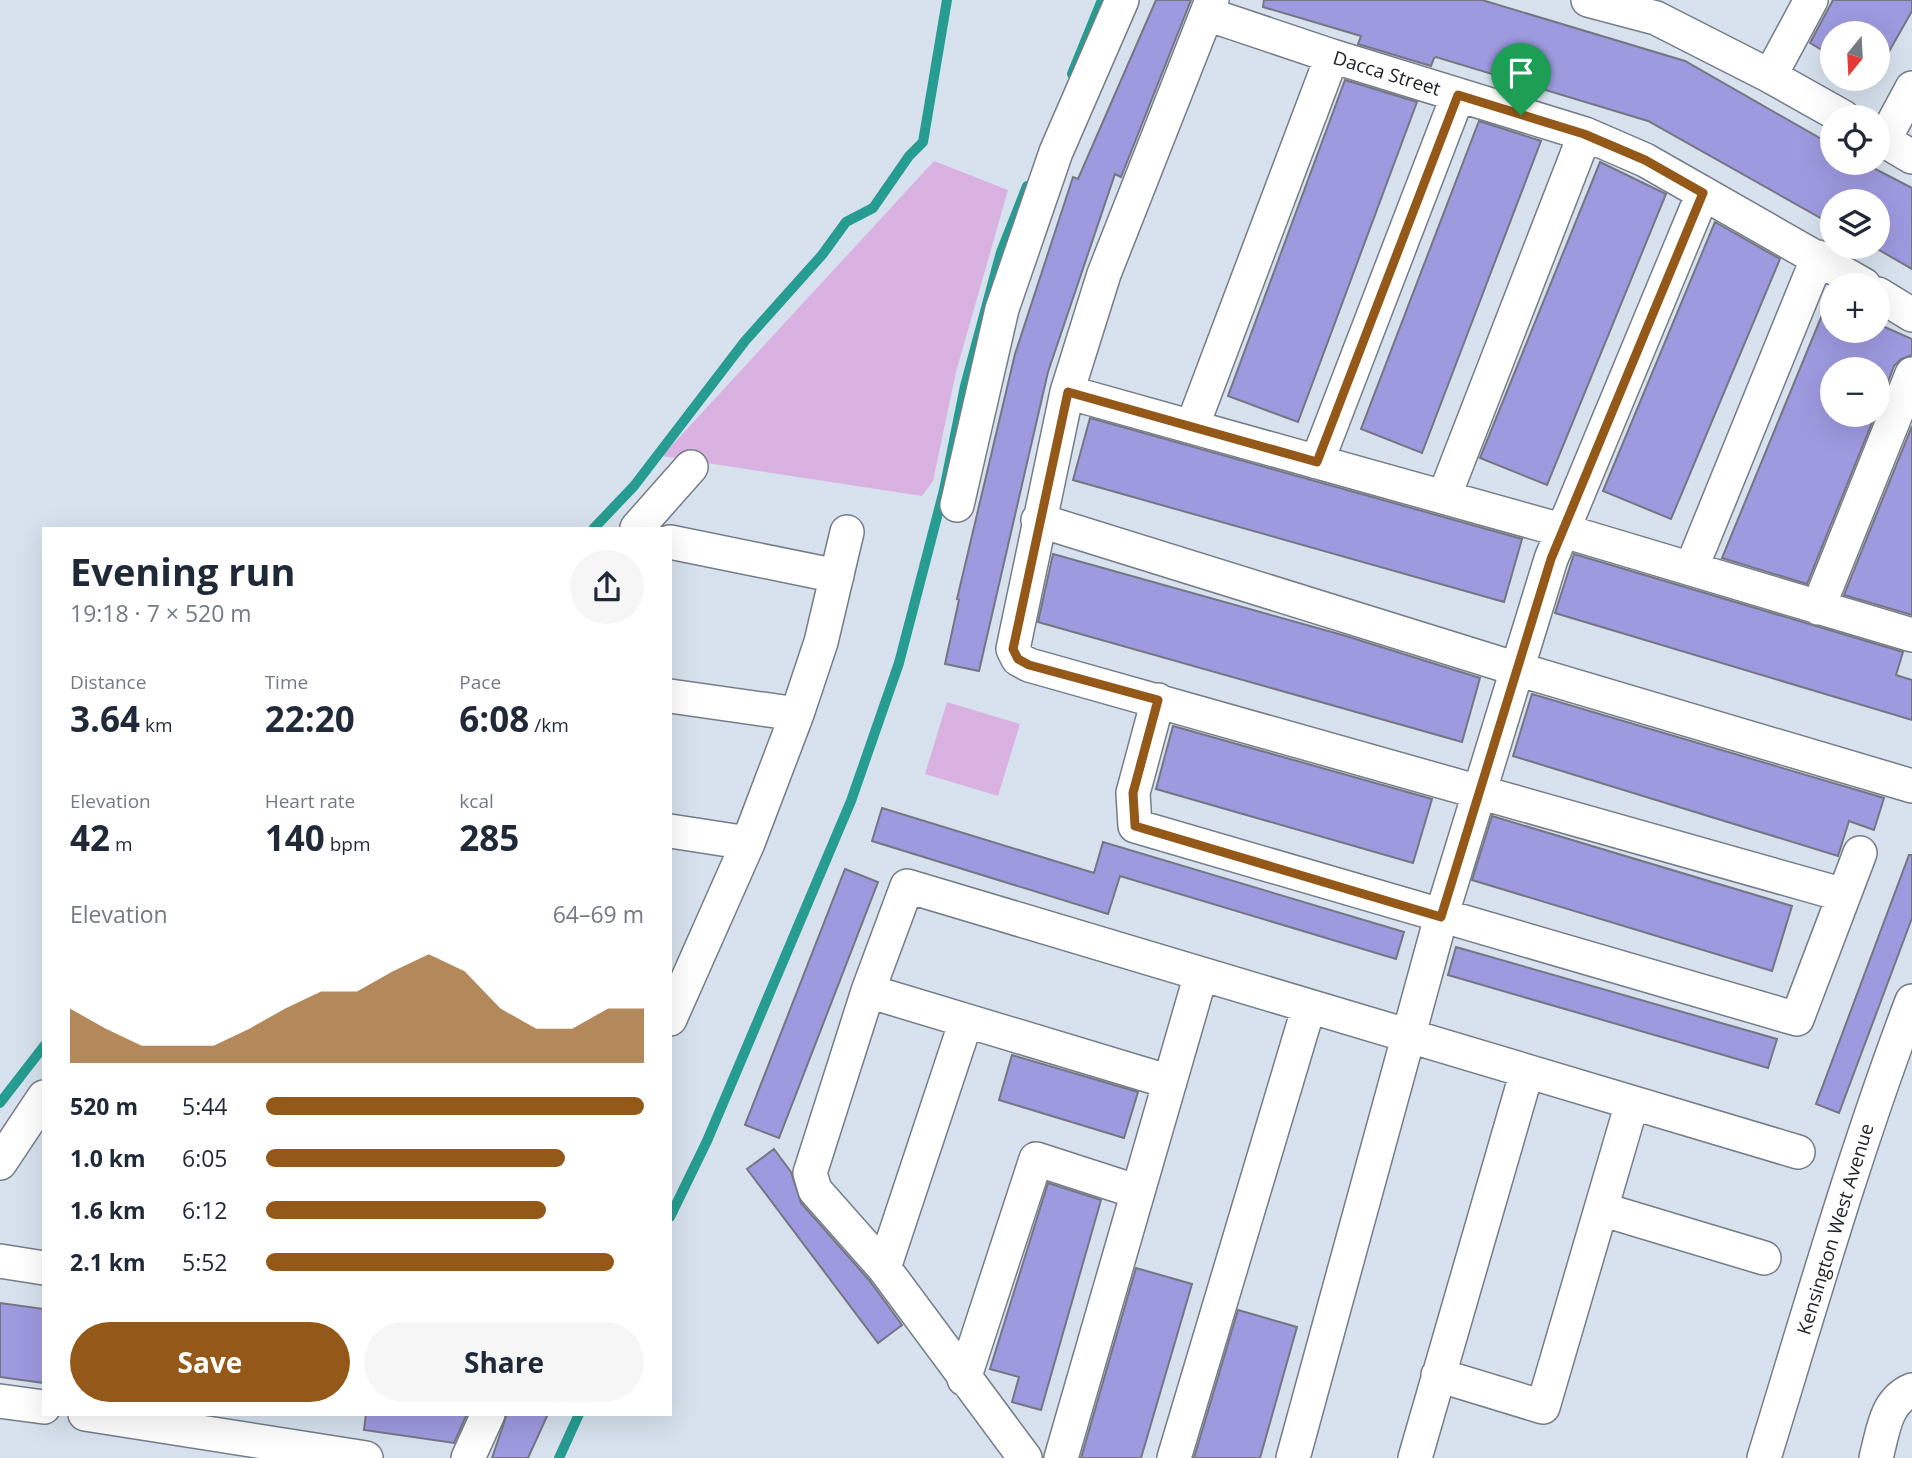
<!DOCTYPE html>
<html lang="en">
<head>
<meta charset="utf-8">
<style>
	:root { --surface:#fff; --page:#f6f6f7; --text:#1f2937; --muted:#747a83; --accent:#945818 }
	body { margin:0; font-family:"Open Sans",sans-serif; background:var(--page); color:var(--text); height:100vh; display:flex; flex-direction:column; font-size:26px; white-space:nowrap }
	* { box-sizing:border-box; margin:0 }
	p { font-size:23px; color:var(--muted) }
	.icon { flex:none; width:38px; height:38px; fill:none; stroke:currentColor; stroke-width:2; stroke-linecap:round; stroke-linejoin:round }
	.map { position:relative; flex:1; overflow:hidden }
	.sheet { position:absolute; left:42px; top:527px; width:630px; height:889px; display:flex; flex-direction:column; background:var(--surface); border-radius:0px; box-shadow:0 7px 28px #0002 }
	.sheet>* { flex:none }
	.needle { width:46px; rotate:198deg }
	.fabs { position:absolute; left:1820px; top:21px; display:grid; gap:14px }
	.fabs a { display:grid; place-items:center; width:70px; height:70px; border-radius:50%; background:var(--surface); box-shadow:0 7px 28px #0002; font-size:35px }
	.pin { position:absolute; display:grid; place-items:center; width:60px; height:60px; color:#fff; margin:-72px -30px; border-radius:50% 50% 50% 0; rotate:-45deg; box-shadow:0 0 7px #0007 }
	.pin .icon { rotate:45deg }
	.round { display:grid; place-items:center; flex:none; width:74px; height:74px; border-radius:37px; background:var(--page) }
	.summary { display:flex; align-items:center; justify-content:space-between; height:119px; padding:0 28px }
	h1 { font-size:38px; font-weight:700; line-height:52px }
	.metrics { display:grid; grid-template-columns:repeat(3,1fr); gap:10px; height:119px; padding:7px 28px }
	.metrics div { display:grid; align-content:center }
	.metrics b { font-size:35px; font-weight:700 }
	.metrics small { font-size:19px; font-weight:400 }
	.metrics p { font-size:19px }
	.chart { height:196px; padding:14px 28px }
	.chart p { display:flex; justify-content:space-between }
	.chart svg { width:100%; height:126px; margin-top:7px; fill:var(--accent); opacity:.7 }
	.action { display:flex; gap:14px; margin-top:auto; padding:14px 28px }
	.action a { flex:1; height:80px; border-radius:42px; background:var(--accent); color:#fff; font-size:28px; font-weight:700; line-height:80px; text-align:center }
	.action a+a { background:var(--page); color:var(--text) }
	ul { padding:0 28px; list-style:none; font-size:23px }
	li { display:grid; grid-template-columns:112px 84px 1fr; align-items:center; height:52px }
	li i { height:18px; border-radius:9px; background:var(--accent) }
	.map>svg:first-child { display:block }
	.green { fill:#dab2e2 }
	.lines { fill:none; stroke-linecap:round; stroke-linejoin:round }
	.stream { stroke:#279c90; stroke-width:10 }
	.building { fill:#9e9ae0; stroke:#767683; stroke-width:2 }
	.minor-casing { stroke:#747d88; stroke-width:36 }
	.minor { stroke:#fff; stroke-width:33 }
	.route-casing { stroke:#fff; stroke-width:14 }
	.route { stroke:#945818; stroke-width:9 }
	.labels { text-anchor:middle; dominant-baseline:central; stroke-width:7; stroke-linejoin:round; paint-order:stroke }
	.street-label { font-size:19px; fill:#202328; stroke:#fff }
</style>
</head>
<body>
<div class="map">
<svg width="1912" height="1458" viewBox="0 0 1912 1458">
	<rect width="100%" height="100%" fill="#d7e2ee"/>
	<path class="green" d="M934,161L1008,190L956,372L933,481L922,496L662,456Z
		M947,702L1020,724L998,796L925,774Z"/>
	<g class="lines">
		<path class="stream" d="M1072,74L1102,0
			M594,528L634,486L745,341L822,255L846,222L873,208L909,156L923,142L947,0
			M0,1103L44,1046
			M670,1217L707,1141L851,801L899,663L944,490L965,386L1001,252L1027,186
			M559,1458L579,1414"/>
	</g>
	<path class="building" d="M1156,0H1191L1121,177L1115,174L1048,372L979,671L945,664L959,600L957,599L1015,354L1073,177L1078,179Z
		M1264,0H1482L1685,61L1832,145V163H1864L1912,188V269L1874,247H1878V201H1832V222L1827,219L1826,221L1648,121L1436,57L1434,58L1431,66L1358,44L1361,36L1263,7Z
		M1833,0H1912V11L1878,71V33H1832V56L1810,43Z
		M1345,80L1417,102L1298,422L1228,396Z
		M1479,121L1541,141L1422,453L1361,429Z
		M1600,162L1666,194L1547,485L1480,458Z
		M1715,222L1780,259L1671,519L1603,491Z
		M1827,303L1832,306V331H1878V324L1912,339V355L1901,359L1894,366L1878,408V369H1832V415H1875L1807,584L1722,558Z
		M1090,418L1522,539L1504,602L1073,480Z
		M1912,426V615L1844,595Z
		M1053,554L1346,636L1480,678L1462,742L1038,622Z
		M1574,554L1903,652L1896,675L1912,680V720L1555,613Z
		M1532,694L1884,798L1874,830L1849,821L1838,856L1513,756Z
		M1173,726L1432,799L1413,863L1156,789Z
		M882,808L1094,873L1103,842L1404,932L1396,959L1120,876L1108,914L872,841Z
		M1492,816L1792,906L1772,971L1472,880Z
		M1909,855H1912V918L1839,1113L1816,1104Z
		M845,869L878,882L779,1138L745,1125Z
		M1456,947L1777,1039L1768,1068L1448,975Z
		M1012,1055L1138,1092L1124,1138L999,1100Z
		M774,1149L791,1172L801,1203L869,1280L902,1325L878,1343L747,1169Z
		M1048,1183L1101,1200L1041,1410L1012,1402L1019,1377L990,1369Z
		M1136,1268L1192,1284L1141,1458H1081Z
		M0,1303L44,1309V1383L0,1377Z
		M1238,1310L1297,1327L1260,1458H1194Z
		M366,1414H467L454,1443L364,1430Z
		M507,1414H548L528,1458H492Z"/>
	<g class="lines">
		<defs>
			<path id="minor" d="M1212,0L1104,274L1067,392L1013,649L1018,659L1029,665L1844,895
				M1588,0L1656,18L1770,76L1843,117
				M1207,14L1332,56L1585,134L1645,160L1864,285
				M1770,76L1811,0
				M1878,137L1912,157
				M1884,140L1912,88
				M1878,294L1912,315
				M1067,392L1561,530L1912,635
				M1192,427L1332,56
				M1317,462L1458,95
				M1444,497L1585,134
				M957,505L1002,309L1056,152L1122,0
				M1038,520L1517,669L1912,786
				M637,528L691,467
				M670,542L837,576
				M1691,569L1818,257
				M1818,608L1912,374
				M670,696L797,714
				M1158,700L1133,793L1135,826L1797,1019L1860,853
				M670,831L748,843
				M868,991L1170,1082
				M670,1019L748,843L797,714L821,642L847,532
				M0,1163L44,1097
				M1601,1209L1764,1258
				M0,1261L44,1268
				M884,1268L966,1021
				M1438,1375L1543,1407L1632,1103
				M964,1379L1036,1159L1138,1192
				M0,1401L44,1407
				M85,1414L366,1458
				M468,1458L488,1414
				M1025,1458L884,1268L815,1190L810,1173L868,991L907,886L1798,1152
				M1061,1458L1201,974
				M1174,1458L1309,1006
				M1293,1458L1441,917L1551,559L1703,193
				M1415,1458L1527,1071
				M1764,1458C1811,1305 1855,1151 1912,1001
				M1876,1458C1883,1432 1885,1401 1912,1390"/>
		</defs>
		<use href="#minor" class="minor-casing"/>
		<use href="#minor" class="minor"/>
	</g>
	<g class="lines">
		<defs>
			<path id="route" d="M1458,95L1584,134L1645,160L1703,193L1551,559L1441,917L1135,826L1133,793L1158,700L1029,665L1018,659L1013,649L1068,392L1317,462Z"/>
		</defs>
		<use href="#route" class="route-casing"/>
		<use href="#route" class="route"/>
	</g>
	<g class="labels">
		<g class="street-label">
			<text transform="translate(1387 73) rotate(17)">Dacca Street</text>
			<text transform="translate(1835 1229) rotate(-73)">Kensington West Avenue</text>
		</g>
	</g>
</svg>
<div class="fabs">
<a><svg class="needle" viewBox="-14 -14 28 28"><path d="M0-13l5 13h-10z" fill="#e53935"/><path d="M0 13l5-13h-10z" fill="#747a83"/></svg></a>
<a><svg class="icon" aria-label="locate" viewBox="0 0 24 24"><circle cx="12" cy="12" r="6"/><path d="M12 2v4M12 18v4M2 12h4M18 12h4"/></svg></a>
<a><svg class="icon" aria-label="layers" viewBox="0 0 24 24"><path d="M12 4l9 5-9 5-9-5zM3 14l9 5 9-5"/></svg></a>
<a>+</a>
<a>−</a>
</div>
<div class="pin" style="left:1521px;top:115px;background:#1e9e55"><svg class="icon" aria-label="arrive" viewBox="0 0 24 24"><path d="M6 21V4h12l-3 4 3 4H6"/></svg></div>
<section class="sheet">
<div class="summary"><div><h1>Evening run</h1><p>19:18 · 7 × 520 m</p></div><a class="round"><svg class="icon" aria-label="share" viewBox="0 0 24 24"><path d="M12 15V3M7 8l5-5 5 5M5 13v7h14v-7"/></svg></a></div>
<div class="metrics">
<div><p>Distance</p><b>3.64<small> km</small></b></div>
<div><p>Time</p><b>22:20</b></div>
<div><p>Pace</p><b>6:08<small> /km</small></b></div>
</div>
<div class="metrics">
<div><p>Elevation</p><b>42<small> m</small></b></div>
<div><p>Heart rate</p><b>140<small> bpm</small></b></div>
<div><p>kcal</p><b>285</b></div>
</div>
<div class="chart"><p><span>Elevation</span>64–69 m</p>
<svg viewBox="0 0 160 44" preserveAspectRatio="none"><path d="M0 44V25L10 32L20 38L30 38L40 38L50 32L60 25L70 19L80 19L90 12L100 6L110 12L120 25L130 32L140 32L150 25L160 25V44z"/></svg>
</div>
<ul>
<li><b>520 m</b>5:44<i style="width:100%"></i></li>
<li><b>1.0 km</b>6:05<i style="width:79%"></i></li>
<li><b>1.6 km</b>6:12<i style="width:74%"></i></li>
<li><b>2.1 km</b>5:52<i style="width:92%"></i></li>
</ul>
<div class="action"><a>Save</a><a>Share</a></div>
</section>
</div>
</body>
</html>
